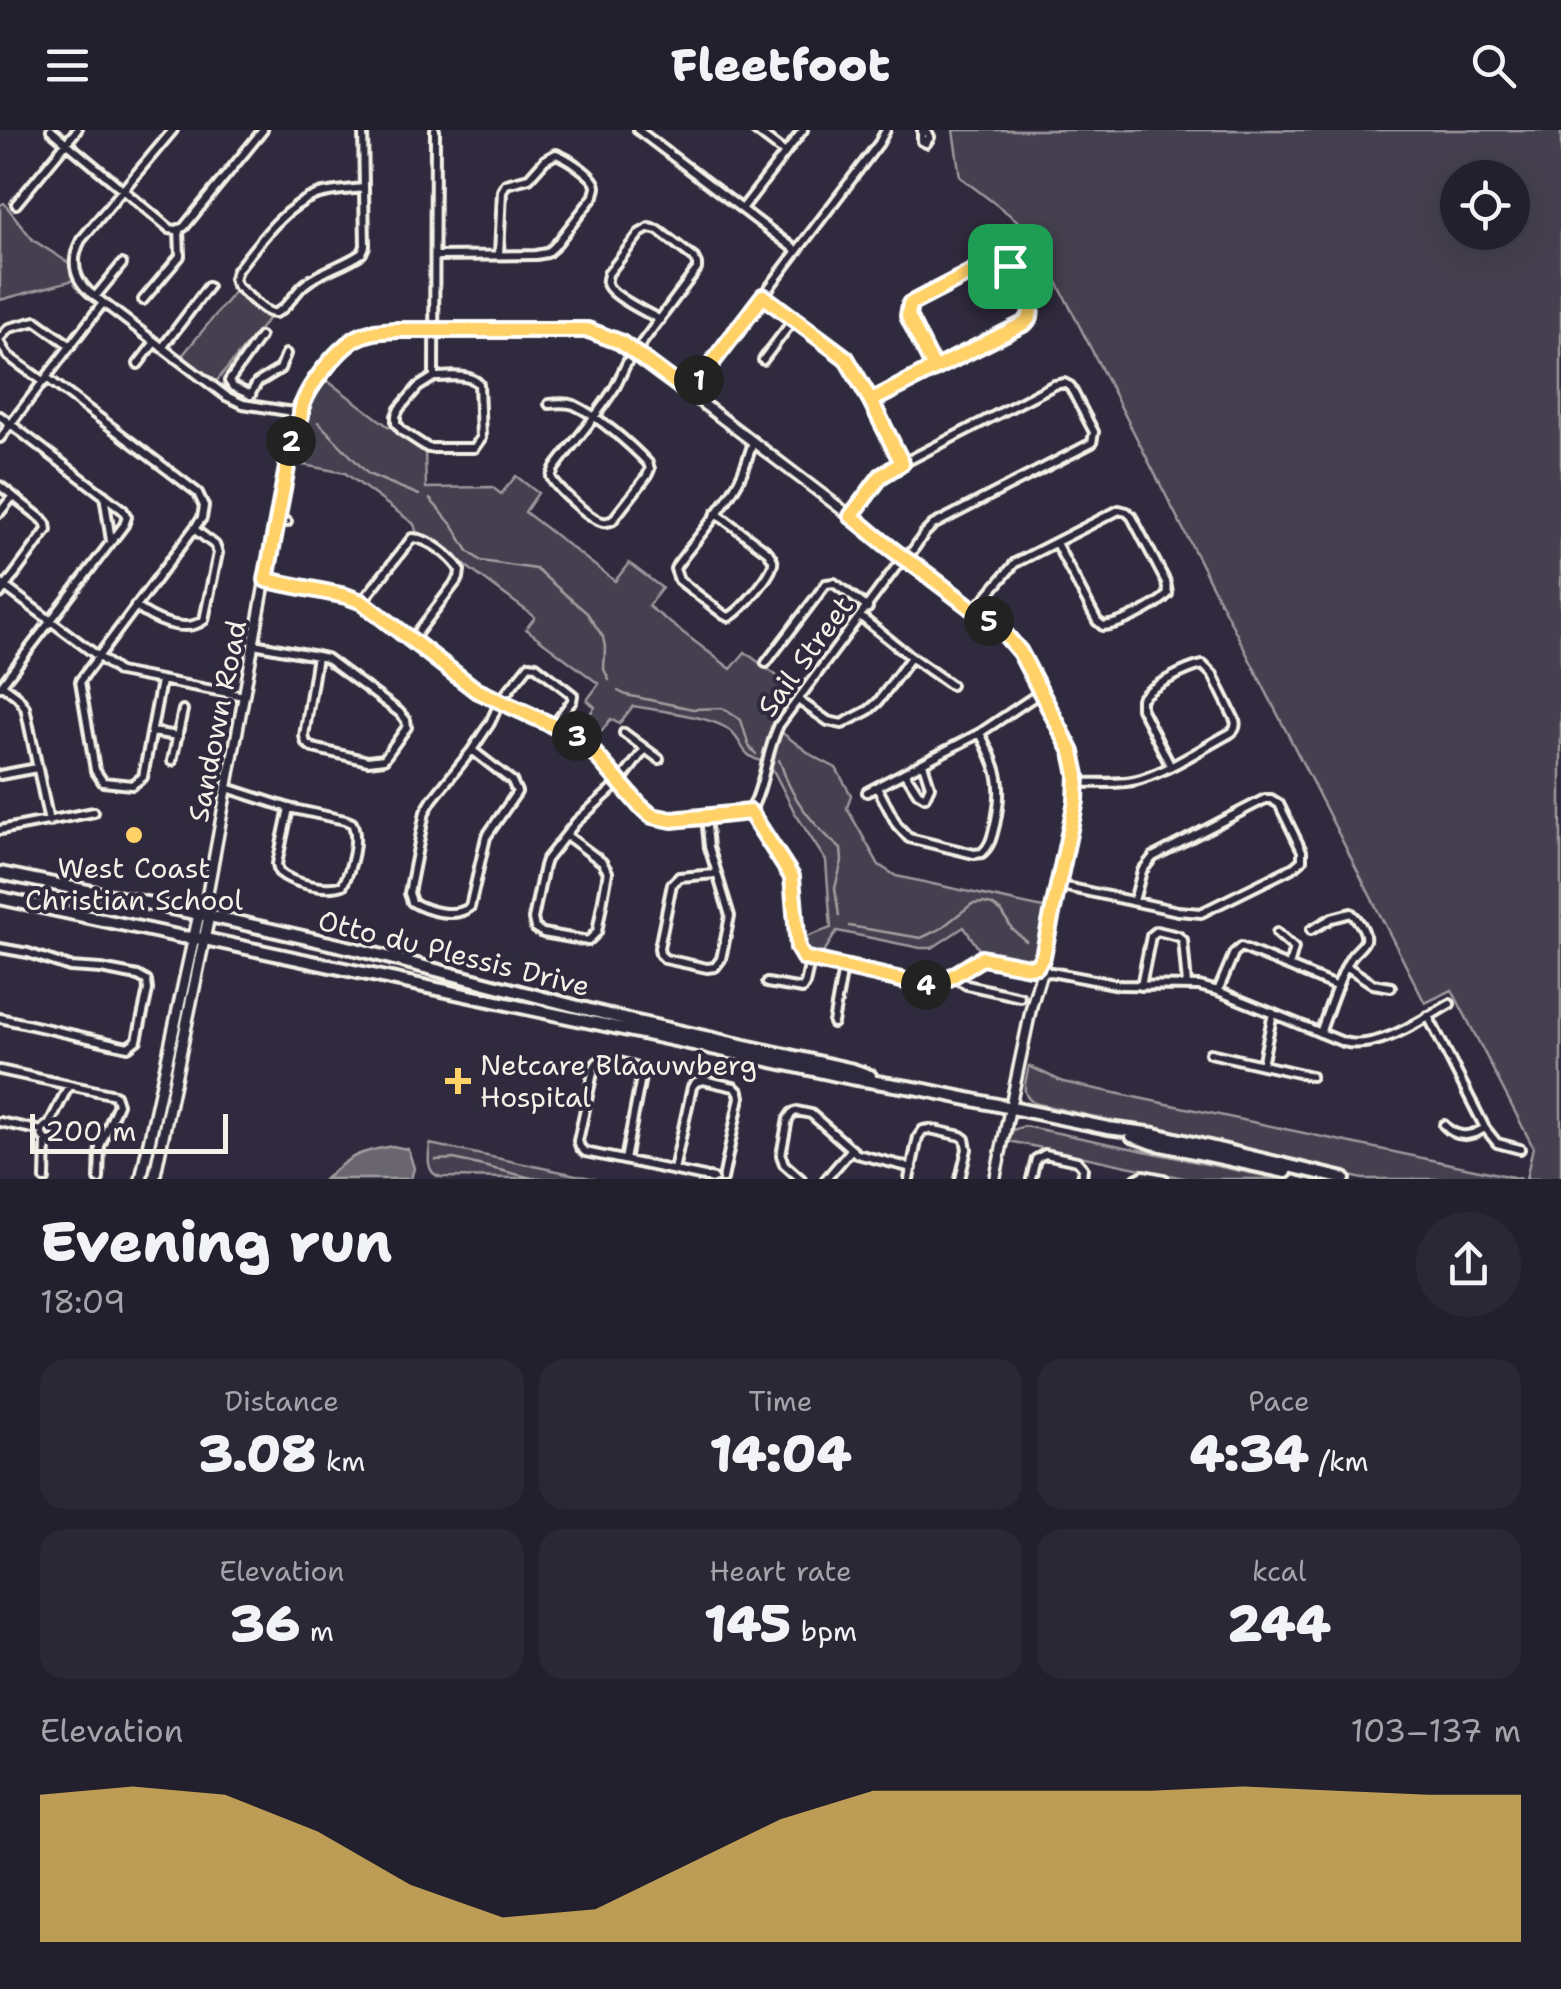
<!DOCTYPE html>
<html lang="en">
<head>
<meta charset="utf-8">
<style>
	:root { --surface:#23202e; --page:#2b2836; --text:#f1f3f6; --muted:#a3a3aa; --line:#403e4a; --accent:#ffd166 }
	body { margin:0; font-family:"Shantell Sans",sans-serif; background:var(--page); color:var(--text); height:100vh; display:flex; flex-direction:column; font-size:38px; white-space:nowrap }
	* { box-sizing:border-box; margin:0 }
	p { font-size:32px; color:var(--muted) }
	.icon { flex:none; width:55px; height:55px; fill:none; stroke:currentColor; stroke-width:2; stroke-linecap:round; stroke-linejoin:round }
	.map { position:relative; height:1049px; overflow:hidden }
	.drawer { display:flex; flex-direction:column; background:var(--surface); flex:1 }
	.drawer>* { flex:none }
	.controls { position:absolute; left:1440px; top:30px; display:grid; gap:20px }
	.controls a { display:grid; place-items:center; width:90px; height:90px; border-radius:50%; background:var(--surface); box-shadow:0 10px 40px #0002,0 0 0 2px var(--line); font-size:50px }
	.scale { position:absolute; left:30px; bottom:25px; width:198px; box-sizing:border-box; padding-left:10px; border:5px solid #f4f1e8; border-top:0; font-size:28px; line-height:35px; white-space:nowrap; color:#f4f1e8; -webkit-text-stroke:8px #2f2a3d; paint-order:stroke }
	.pin { position:absolute; display:grid; place-items:center; width:85px; height:85px; color:#fff; margin:-42px; border-radius:20px; box-shadow:0 5px 15px #0006 }
	.km { position:absolute; width:50px; height:50px; margin:-25px; border-radius:50%; background:#222; color:#fff; font-size:28px; line-height:50px; text-align:center }
	.round { display:grid; place-items:center; flex:none; width:105px; height:105px; border-radius:52px; background:var(--page) }
	.overview { display:flex; align-items:center; justify-content:space-between; height:170px; padding:0 40px }
	h1 { font-size:55px; font-weight:800; line-height:75px }
	.figures { display:grid; grid-template-columns:repeat(3,1fr); gap:15px; height:170px; padding:10px 40px }
	.figures div { display:grid; align-content:center; border-radius:25px; background:var(--page); text-align:center }
	.figures b { font-size:50px; font-weight:800 }
	.figures small { font-size:28px; font-weight:400 }
	.figures p { font-size:28px }
	.chart { height:280px; padding:20px 40px }
	.chart p { display:flex; justify-content:space-between }
	.chart svg { width:100%; height:180px; margin-top:10px; fill:var(--accent); opacity:.7 }
	header { display:flex; justify-content:space-between; align-items:center; height:130px; padding:0 40px; background:var(--surface); font-size:45px; font-weight:800 }
	.map>svg:first-child { display:block }
	.green { fill:#454050; stroke:#9c989c; stroke-width:2.5; fill-rule:evenodd }
	.water { fill:#6a6670; stroke:#a19ea0; stroke-width:2.5 }
	.lines { fill:none; stroke-linecap:round; stroke-linejoin:round }
	.stream { stroke:#a19ea0; stroke-width:2.5 }
	.minor-casing { stroke:#f4f1e8; stroke-width:14 }
	.tertiary-casing { stroke:#f4f1e8; stroke-width:15 }
	.secondary-casing { stroke:#f4f1e8; stroke-width:16 }
	.primary-casing { stroke:#f4f1e8; stroke-width:18 }
	.minor { stroke:#2f2a3d; stroke-width:6 }
	.tertiary { stroke:#2f2a3d; stroke-width:8 }
	.secondary { stroke:#2f2a3d; stroke-width:9 }
	.primary { stroke:#2f2a3d; stroke-width:10 }
	.route-casing { stroke:#fff; stroke-width:20 }
	.route { stroke:#ffd166; stroke-width:12 }
	.poi-dot { fill:#ffd166; stroke:#2f2a3d; stroke-width:4 }
	.labels { text-anchor:middle; dominant-baseline:central; stroke-width:8; stroke-linejoin:round; paint-order:stroke }
	.street-label { font-size:28px; fill:#f4f1e8; stroke:#2f2a3d }
	.poi-label { font-size:28px; fill:#f4f1e8; stroke:#2f2a3d }
</style>
</head>
<body>
<header><svg class="icon" aria-label="menu" viewBox="0 0 24 24"><path d="M4 6h16M4 12h16M4 18h16"/></svg>Fleetfoot<svg class="icon" aria-label="search" viewBox="0 0 24 24"><circle cx="10" cy="10" r="6"/><path d="M15 15l6 6"/></svg></header>
<div class="map">
<svg width="1561" height="1049" viewBox="0 0 1561 1049">
	<rect width="100%" height="100%" fill="#2f2a3d"/>
	<filter id="ink" filterUnits="userSpaceOnUse"><feTurbulence type="fractalNoise" baseFrequency=".01" numOctaves="2"/><feDisplacementMap in="SourceGraphic" scale="20" xChannelSelector="R" yChannelSelector="G"/><feConvolveMatrix kernelMatrix="1 2 1 2 8 2 1 2 1" color-interpolation-filters="sRGB"/></filter>
	<g filter="url(#ink)">
		<path class="green" d="M953,0H1561V1049H1526L1533,1017L1452,860L1425,873L1031,101L960,47ZM1458,48H1512V102H1458Z
			M4,73L33,110L69,133L74,150L0,170V75Z
			M236,160L268,186V189L215,253L181,227Z
			M325,249L389,297L393,296L425,320L426,358L492,357L501,364L516,346L538,363L525,382L615,451L629,433L662,458L648,476L731,539L745,522L797,561L771,597L764,632C738,625 746,614 729,600C714,587 655,580 633,576L619,594L611,589L591,614L576,602L595,577L587,570L599,554L526,499L535,487L424,405L417,404L414,394L345,343L293,333L300,297L306,286V276Z
			M781,602L813,626L836,638L851,665L847,678L879,735L896,746L1048,779L1036,829L1029,834L983,825L964,797L932,818H920L837,801L819,830C805,827 802,822 800,809L831,798L826,731L795,683L771,636Z
			M1029,936L1063,952L1522,1049H1363L1034,973C1019,964 1026,951 1029,936Z
			M1024,996L1279,1049H1188L1009,1011L1013,1000Z
			M430,1014L595,1049L441,1047C426,1044 428,1027 430,1014Z"/>
		<path class="water" d="M392,1016L408,1019L414,1038L411,1049H325C350,1025 359,1022 392,1016Z"/>
		<g class="lines">
			<path class="stream" d="M318,292L368,344L419,365
				M430,369L453,396L468,421L481,431L536,439L587,483L603,507L605,517L604,539L609,550
				M618,561L626,565L693,579L722,578L741,590L749,616L756,624
				M779,630C783,638 784,645 788,653C800,679 820,701 841,719L842,731L835,758L839,786
				M849,796L921,808L940,799L972,774L983,773L992,775L1002,782L1012,799L1026,811
				M436,1030L454,1029L536,1049"/>
			<defs>
				<path id="minor" d="M51,0L170,99L176,100L184,97L263,0
					M173,0L81,110C71,129 73,147 89,162L226,266L243,274L293,282
					M363,0L365,116L362,123C344,136 322,140 305,154C296,161 286,180 275,183C266,185 244,162 236,155L234,149L237,140C259,113 282,78 316,65C331,60 348,60 363,58
					M638,0L797,121
					M755,0L785,23
					M922,0V11L926,13
					M926,0L930,7L926,13
					M16,74L77,0
					M742,79L803,0
					M435,126L536,125L547,123L554,117L594,66C594,63 596,60 596,57C596,46 565,27 556,24L545,30L529,48L506,54L502,61L499,125
					M763,166L846,228L901,333
					M95,167L122,134
					M143,170L180,126L179,99
					M0,208L9,198L36,191L71,216
					M0,213L8,226L44,252
					M162,218L208,157
					M763,230L794,189
					M138,234L155,212
					M434,247L418,257L399,279L396,286V293L402,301L428,318H474L481,308L479,254C469,243 448,247 434,247L435,0
					M47,248L198,363L204,376L202,388L80,551L95,640L103,652L132,655L143,647L161,551
					M689,263L879,13L886,0
					M250,265L257,253L280,239L286,224
					M251,265L233,257L229,251L260,207
					M871,271L1025,193L1030,187L1031,179L1008,133L1000,129L995,130L910,175L908,185L934,238
					M549,274C557,273 566,272 574,275C598,286 630,314 648,333L650,339L647,346L612,391C609,391 606,393 603,392C591,390 556,358 551,347L554,339C574,312 596,287 614,259C623,244 626,228 639,217L697,139V134L694,128L658,100L649,98L640,103L608,144C608,147 606,150 607,153C609,165 648,183 660,190
					M0,286L123,380L127,387L124,395L0,557
					M0,308L103,173
					M0,356L42,389L46,394L47,400L0,464
					M104,365L111,411
					M0,382L13,366
					M716,383L768,422C772,429 775,429 772,437C768,449 740,482 729,487L724,485L679,450L675,439L677,435C696,409 719,384 735,357C744,343 748,327 753,312
					M851,386L875,352L888,341L1054,255L1064,253L1070,256L1094,302L1092,313L933,395L924,404L909,426
					M277,390L287,392
					M266,451L346,466L362,472L480,562L577,605C603,626 622,664 647,683C667,697 726,687 750,682C765,655 766,622 779,595L902,429
					M0,453L119,542L244,566
					M362,472L412,408C429,408 452,427 460,440L459,448L412,510
					M135,476C152,489 184,505 204,490L218,423L215,415L194,399
					M975,480L1015,433L1119,380L1127,382L1132,387L1166,452L1168,464C1156,477 1120,495 1103,496L1097,491L1056,413
					M254,514L317,526L326,528L399,582L406,590L407,597L384,629L368,631L313,618L306,613L304,606L317,526
					M911,527L951,555
					M766,533L826,454L834,453L868,478
					M2,555L17,566L25,577L49,692
					M798,570L828,591L842,594L869,580L878,572L911,527L861,487
					M152,602L178,606
					M624,603L659,629
					M472,620L512,651L517,662L486,707L470,777C455,789 427,781 412,772L409,763L425,682L432,670L472,620L490,593L500,571L529,535L536,536L573,565L572,571L554,595
					M172,631L183,580
					M905,643L918,663L925,667L930,656L923,634
					M0,645L37,638
					M1078,653C1098,652 1122,655 1141,649C1170,640 1201,619 1227,605C1234,602 1237,597 1235,590L1213,545L1203,535C1187,538 1151,556 1141,569V578L1170,635
					M877,657L897,695L909,708L974,724L982,723C991,715 992,706 995,695C1004,653 999,641 980,603
					M227,658L289,678L345,690L352,693C360,709 351,739 343,755C326,761 293,754 279,742L277,734L289,678
					M867,662L980,603L1041,562
					M750,682L792,747L798,818L802,826L807,830L929,855L941,853L982,828L1029,837L1036,841
					M706,687L709,717L730,786L721,829L715,837L707,838L665,829L660,824L659,818L672,754L679,747L716,744
					M0,700L94,682
					M566,705L602,732L608,742L597,802L588,811L543,803L535,798L533,789L544,736L546,730L576,692L620,652L645,619
					M1057,755L1178,781L1201,783L1294,737L1302,730V721L1279,674L1271,669H1265L1153,727L1142,741L1134,771
					M1311,800L1332,788L1351,783C1357,788 1367,801 1365,810C1363,817 1353,822 1350,829C1339,846 1328,882 1320,903
					M1277,803L1294,818L1289,836
					M0,818L28,823L70,837L101,839L138,846L147,851L148,860L137,910L128,917L0,888
					M1346,836L1373,854L1391,857
					M1043,843L1051,842L1120,855L1199,856L1218,861L1343,912C1377,921 1420,891 1450,874
					M953,846L967,855L1020,867
					M767,853L802,859L805,854L810,831
					M1141,856L1151,806L1157,801L1178,806L1183,810L1187,855
					M1218,861L1234,823L1241,817L1338,857
					M1428,886L1485,998C1470,1007 1457,1009 1444,995
					M833,893L843,838
					M1210,923L1311,946
					M1262,935L1273,883
					M0,940L115,965L118,974L100,1016L99,1049
					M0,992L42,1001
					M42 1003a8 8 0 1 1 16 0a8 8 0 1 1-16 0Z
					M49,995L69,955
					M1485,998L1497,1013L1520,1019
					M625,1030L642,942C636,936 606,925 598,932C596,933 595,936 594,938L578,1011L580,1017L585,1022L714,1049
					M674,1040L692,957L696,952L703,950L734,957L739,962L740,967L723,1049
					M45,1049L46,1010
					M801,1049L784,1034L781,1025L788,989L792,983L797,981L811,984L857,1024L912,1038
					M826,1049L851,1020
					M909,1049L918,1007L923,1000L930,999L961,1006L965,1009L967,1019L960,1049
					M1031,1049L1036,1029L1045,1024L1077,1031L1083,1038L1082,1049
					M1136,1049L1144,1045L1164,1049"/>
				<path id="tertiary" d="M294,281L301,283L298,290L292,287Z
					M295,281L343,219L354,210L373,202L571,199L596,202L627,216L894,419L902,427
					M905,424L910,427L906,432L902,428Z
					M907,431L975,480L1010,508L1024,528L1072,623L1077,645L1076,671L1046,807L1043,836
					M209,786L206,771L293,300L297,290
					M1041,835L1045,840L1040,844L1035,839Z
					M995,1049L1032,874L1041,844"/>
				<path id="secondary" d="M141,1049L199,784
					M154,1049L209,786"/>
				<path id="primary" d="M0,743L219,788L356,819L628,890L853,940L870,946
					M0,768L182,807L205,809L851,948L920,959L1108,998L1155,1004L1344,1049
					M1132,1006L1153,1013L1286,1042"/>
			</defs>
			<use href="#minor" class="minor-casing"/>
			<use href="#tertiary" class="tertiary-casing"/>
			<use href="#secondary" class="secondary-casing"/>
			<use href="#primary" class="primary-casing"/>
			<use href="#minor" class="minor"/>
			<use href="#tertiary" class="tertiary"/>
			<use href="#secondary" class="secondary"/>
			<use href="#primary" class="primary"/>
		</g>
	</g>
	<g class="lines" filter="url(#ink)">
		<defs>
			<path id="route" d="M1010,136L1031,179L1030,187L1025,193L871,271L846,228L763,166L689,263L620,212L588,200H397C383,201 369,201 357,208C337,219 299,265 301,286L294,300L266,450L346,466L362,472L476,560L582,609L640,676L652,686L672,690L750,682L792,747L798,818L804,828L928,856L941,853L982,828L1029,837L1037,836L1043,826L1076,671L1077,645L1072,622L1020,522L1003,502L916,436C896,425 872,402 851,386L881,346L902,333L871,271L934,238L908,186L910,174L995,130H1004L1010,136"/>
		</defs>
		<use href="#route" class="route-casing"/>
		<use href="#route" class="route"/>
	</g>
	<g class="poi-dot">
		<circle cx="134" cy="705" r="10"/>
		<path d="M453 936h10v10h10v10h-10v10h-10v-10h-10v-10h10z"/>
	</g>
	<g class="labels">
		<g class="street-label">
			<text transform="translate(805 526) rotate(-54)">Sail Street</text>
			<text transform="translate(217 591) rotate(-79)">Sandown Road</text>
			<text transform="translate(454 823) rotate(14)">Otto du Plessis Drive</text>
		</g>
		<g class="poi-label">
			<text x="134" y="738">West Coast<tspan x="134" dy="32">Christian School</tspan></text>
			<text x="480" y="935" text-anchor="start">Netcare Blaauwberg<tspan x="480" dy="32">Hospital</tspan></text>
		</g>
	</g>
</svg>
<div class="controls">
<a><svg class="icon" aria-label="locate" viewBox="0 0 24 24"><circle cx="12" cy="12" r="6"/><path d="M12 2v4M12 18v4M2 12h4M18 12h4"/></svg></a>
</div>
<div class="scale">200 m</div>
<div class="pin" style="left:1010px;top:136px;background:#1e9e55"><svg class="icon" aria-label="arrive" viewBox="0 0 24 24"><path d="M6 21V4h12l-3 4 3 4H6"/></svg></div>
<b class="km" style="left:699px;top:250px">1</b>
<b class="km" style="left:291px;top:311px">2</b>
<b class="km" style="left:577px;top:606px">3</b>
<b class="km" style="left:926px;top:855px">4</b>
<b class="km" style="left:989px;top:491px">5</b>
</div>
<section class="drawer">
<div class="overview"><div><h1>Evening run</h1><p>18:09</p></div><a class="round"><svg class="icon" aria-label="share" viewBox="0 0 24 24"><path d="M12 15V3M7 8l5-5 5 5M5 13v7h14v-7"/></svg></a></div>
<div class="figures">
<div><p>Distance</p><b>3.08<small> km</small></b></div>
<div><p>Time</p><b>14:04</b></div>
<div><p>Pace</p><b>4:34<small> /km</small></b></div>
</div>
<div class="figures">
<div><p>Elevation</p><b>36<small> m</small></b></div>
<div><p>Heart rate</p><b>145<small> bpm</small></b></div>
<div><p>kcal</p><b>244</b></div>
</div>
<div class="chart"><p><span>Elevation</span>103–137 m</p>
<svg viewBox="0 0 160 44" preserveAspectRatio="none"><path d="M0 44V8L10 6L20 8L30 17L40 30L50 38L60 36L70 25L80 14L90 7L100 7L110 7L120 7L130 6L140 7L150 8L160 8V44z"/></svg>
</div>
</section>
</body>
</html>
